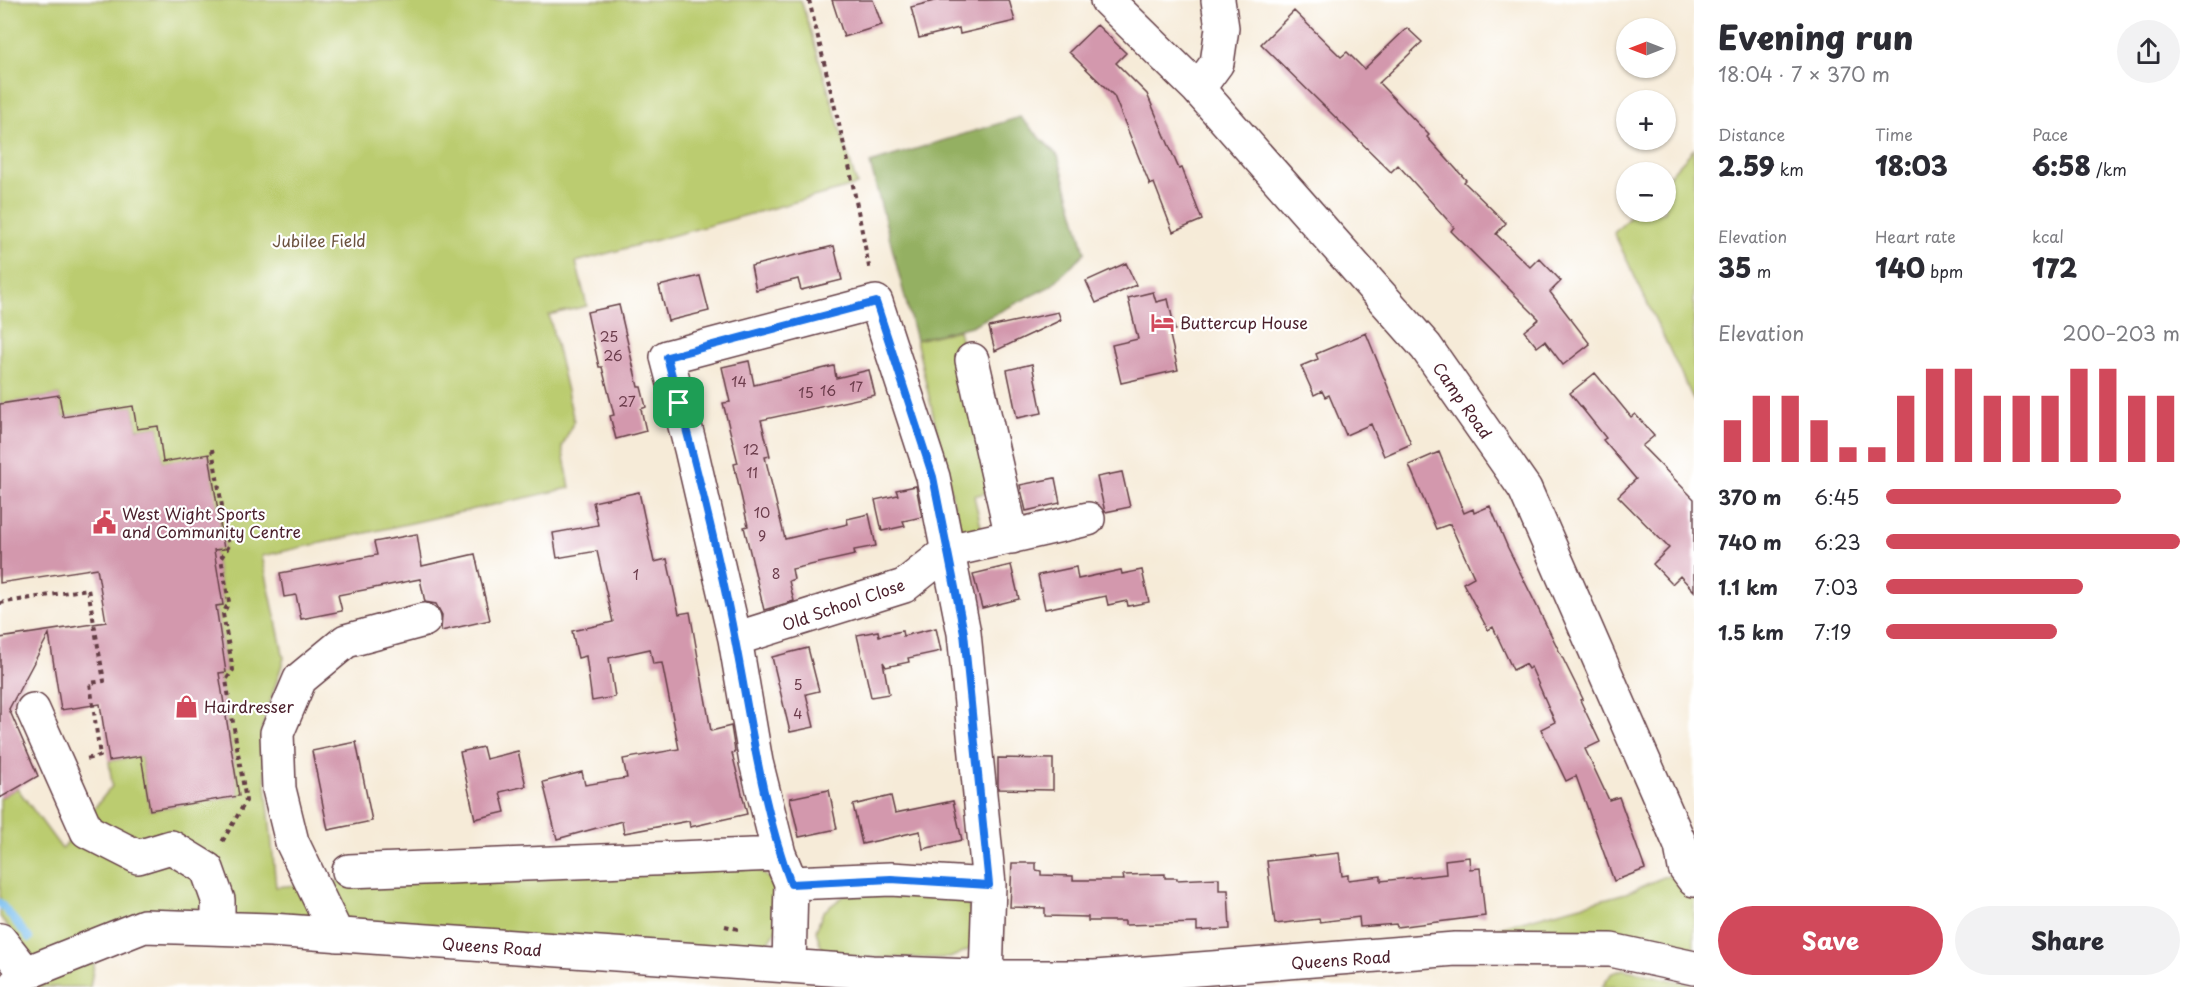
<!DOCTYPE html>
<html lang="en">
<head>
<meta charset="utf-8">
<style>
	:root { --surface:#fff; --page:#f2f2f3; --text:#2b2b33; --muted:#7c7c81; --accent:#d1495b }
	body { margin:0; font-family:"Playpen Sans",sans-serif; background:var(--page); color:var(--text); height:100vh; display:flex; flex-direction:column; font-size:22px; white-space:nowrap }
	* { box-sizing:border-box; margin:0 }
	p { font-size:20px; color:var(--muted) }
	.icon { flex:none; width:33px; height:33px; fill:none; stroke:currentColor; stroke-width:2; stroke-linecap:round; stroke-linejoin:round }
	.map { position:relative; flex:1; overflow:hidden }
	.sheet { display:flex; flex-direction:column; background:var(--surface); width:510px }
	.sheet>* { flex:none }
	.needle { width:39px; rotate:270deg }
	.controls { position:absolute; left:1616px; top:18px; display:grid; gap:12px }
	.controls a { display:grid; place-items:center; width:60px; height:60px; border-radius:50%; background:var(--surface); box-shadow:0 2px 4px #0004; font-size:30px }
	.pin { position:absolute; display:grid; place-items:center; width:51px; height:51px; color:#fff; margin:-26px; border-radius:12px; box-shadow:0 3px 9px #0006 }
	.round { display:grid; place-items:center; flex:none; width:63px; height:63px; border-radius:32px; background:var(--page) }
	.head { display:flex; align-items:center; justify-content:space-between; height:102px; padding:0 24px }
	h1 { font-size:33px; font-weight:800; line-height:45px }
	.metrics { display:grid; grid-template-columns:repeat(3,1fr); gap:9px; height:102px; padding:6px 24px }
	.metrics div { display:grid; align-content:center }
	.metrics b { font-size:26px; font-weight:800 }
	.metrics small { font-size:16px; font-weight:400 }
	.metrics p { font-size:16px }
	.chart { height:168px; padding:12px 24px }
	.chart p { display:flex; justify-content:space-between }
	.chart svg { width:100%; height:108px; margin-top:6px; stroke:var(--accent); stroke-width:6 }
	.cta { display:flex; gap:12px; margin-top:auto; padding:12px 24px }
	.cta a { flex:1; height:69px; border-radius:36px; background:var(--accent); color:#fff; font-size:24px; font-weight:800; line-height:69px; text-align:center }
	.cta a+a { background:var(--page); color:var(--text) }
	ul { padding:0 24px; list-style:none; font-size:20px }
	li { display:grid; grid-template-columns:96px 72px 1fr; align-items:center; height:45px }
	li i { height:15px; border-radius:8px; background:var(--accent) }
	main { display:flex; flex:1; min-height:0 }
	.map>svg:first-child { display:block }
	.green { fill:#bbcc6f; stroke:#82764d; stroke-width:1.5 }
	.forest { fill:#94b062; stroke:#6f6846; stroke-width:1.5 }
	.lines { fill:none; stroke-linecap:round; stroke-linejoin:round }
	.stream { stroke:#78beef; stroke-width:8 }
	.building { fill:#d398ad }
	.minor-casing { stroke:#643e45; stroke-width:36 }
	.path { stroke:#643e45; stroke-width:4; stroke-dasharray:4.5 4.5; stroke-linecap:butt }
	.minor { stroke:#fff; stroke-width:33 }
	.route-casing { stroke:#fff; stroke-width:12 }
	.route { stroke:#1a73e8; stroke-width:8 }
	.labels { text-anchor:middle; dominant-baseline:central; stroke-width:4.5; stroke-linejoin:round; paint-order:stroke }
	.number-label { font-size:14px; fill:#6c3d4c }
	.park-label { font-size:16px; fill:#6c533f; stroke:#fff }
	.poi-label { font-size:16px; fill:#4a1f2b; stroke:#fff; text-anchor:start }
	.street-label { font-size:16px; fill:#4a1f2b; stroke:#fff }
</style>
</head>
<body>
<main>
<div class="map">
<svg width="1694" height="987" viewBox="0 0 1694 987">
	<rect width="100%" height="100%" fill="#fff"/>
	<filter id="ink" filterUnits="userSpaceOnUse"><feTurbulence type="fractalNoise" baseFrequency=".0167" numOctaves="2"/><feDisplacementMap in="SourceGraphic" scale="12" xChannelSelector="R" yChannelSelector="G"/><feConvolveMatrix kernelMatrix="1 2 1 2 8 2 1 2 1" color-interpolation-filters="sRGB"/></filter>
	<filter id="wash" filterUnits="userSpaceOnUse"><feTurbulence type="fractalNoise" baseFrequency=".008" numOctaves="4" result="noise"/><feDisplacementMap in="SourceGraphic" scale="24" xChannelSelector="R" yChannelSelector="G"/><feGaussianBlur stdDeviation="1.35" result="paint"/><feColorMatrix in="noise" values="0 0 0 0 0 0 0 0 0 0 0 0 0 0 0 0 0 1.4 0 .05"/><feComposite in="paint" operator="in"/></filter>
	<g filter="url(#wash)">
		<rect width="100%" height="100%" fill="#f6ebd8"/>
		<path class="green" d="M0,0H801L857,185L576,262L587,306L549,315L574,421L562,447L570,488L262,556L284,658L261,731L276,887L351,880L756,868L783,889L786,916L768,943L749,954L143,921L37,963L0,917V798L17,788L62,849L112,786L109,761L141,756L150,810L239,796L219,673L226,671L216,606L223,605L214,550L224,548L209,455L163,462L158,426L137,429L133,406L63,417L59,395L0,404Z
			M1694,149V401L1614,233L1635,212H1665V180Z
			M959,330L996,490L974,496L983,535L962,540L916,340Z
			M1685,868L1694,896V963L1455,949L1485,931L1626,893Z
			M936,888L966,901L977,926L970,949L950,958H849L822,950L816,931L823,912L845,895Z
			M95,959L90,987H28Z
			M1623,969L1694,985V987H1602L1611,974Z"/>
		<path class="forest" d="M1020,117L1058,156L1085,252L1051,286L971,326L916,340L870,163Z"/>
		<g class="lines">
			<path class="stream" d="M0,903L29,938"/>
		</g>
		<g id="blocks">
			<path class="building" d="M832,0H873L882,25L844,37Z
				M938,0H1009L1015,21L960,34L959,28L919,38L911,7Z
				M1294,11L1341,57L1347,52L1364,69L1407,28L1422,42L1379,83L1429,135L1427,137L1466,180L1464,182L1506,223L1496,234L1530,267L1539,258L1561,281L1550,292L1590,344L1563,365L1545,341L1537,347L1524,331L1539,319L1451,231L1454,227L1398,165L1391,172L1261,44Z
				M1097,25L1126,53L1116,63L1147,94L1179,169L1182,168L1202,220L1173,232L1154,183L1150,185L1114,96L1069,52Z
				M834,246L842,280L801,290L798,279L756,290L751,266Z
				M1126,263L1136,285L1096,303L1086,281Z
				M700,276L709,311L668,321L659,286Z
				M1153,292L1156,302L1168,299L1175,330L1169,331L1178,370L1121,383L1112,345L1138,339L1128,298Z
				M619,305L638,387H641L646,407L641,409L646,431L616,439L610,416L614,415L602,367H599L587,312Z
				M1058,312L1061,320L995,351L989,327Z
				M1366,333L1411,444L1384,456L1371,424L1346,435L1329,395L1325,397L1322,391L1314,395L1301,366L1318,359L1316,354Z
				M749,361L754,385L834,366L836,378L869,370L875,395L761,420L770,456L765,457L785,539L848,524L847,519L869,514L876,546L854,550L855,555L792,569L794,579L789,581L794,601L764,610L744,527L748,526L734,464L738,463L723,403L730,402L722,367Z
				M1032,364L1042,413L1017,418L1007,370Z
				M1595,373L1631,417L1635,414L1654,436L1642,446L1694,499V591L1680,576L1672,584L1653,564L1669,548L1618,496L1636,479L1603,440L1606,438L1570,393Z
				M59,395L63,417L133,406L137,429L158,426L163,462L209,454L224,549L214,550L223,605L216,606L226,672L219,673L239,796L150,810L141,756L109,761L100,704L61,710L49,634L9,709L38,776L0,798V638L106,622L97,568L0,583V404Z
				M1439,452L1464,513L1473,509L1474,513L1490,506L1508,548L1583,699L1580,700L1600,742L1585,749L1609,800L1619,797L1645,869L1614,881L1576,776L1566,781L1541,729L1555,722L1531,667L1528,669L1525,664L1513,670L1493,627L1488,630L1463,583L1474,577L1450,524L1436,529L1409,465Z
				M1122,472L1130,507L1105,512L1097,477Z
				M1055,478L1060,503L1026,511L1020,485Z
				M916,486L922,517L903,521L905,526L882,531L875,500L898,495L896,490Z
				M639,492L654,562L667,559L679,614L690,612L711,731L731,726L735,752L732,753L747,814L690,827L689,821L624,833L622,821L557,839L543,782L582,772L585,785L627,778L623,759L679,749L662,663L653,664L650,649L609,658L615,697L592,701L586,656L578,658L572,631L613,622L597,551L557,558L553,533L598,525L593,502Z
				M417,534L422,566L475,554L490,620L441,631L442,615L436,604L425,602L420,579L338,595L342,611L301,619L296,595L284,597L280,573L377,555L374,542Z
				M1011,565L1019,599L982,608L973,574Z
				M1076,567L1078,579L1121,570L1122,574L1142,570L1149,602L1128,606L1127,601L1108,605L1106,596L1045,609L1038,575Z
				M936,628L941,651L908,658L909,662L886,667L883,662L889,694L871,697L857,635L878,631L879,636L902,631L903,636Z
				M808,648L819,691L806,694L814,727L790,732L772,657Z
				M356,742L372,821L328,830L312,751Z
				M483,747L486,759L518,751L526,786L500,792L505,812L475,819L460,752Z
				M998,758L1053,759V790L998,789Z
				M829,790L837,829L799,837L790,798Z
				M891,796L895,813L953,801L962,840L923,849L920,831L862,844L853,805Z
				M1339,853L1342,876L1348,875V880L1381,876V881L1446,874L1445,860L1469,857L1470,869L1480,868L1485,916L1397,927L1396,924L1360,927L1359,917L1320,922L1319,919L1275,924L1267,861Z
				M1012,863H1036V870L1041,871V875L1073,876V880H1124L1123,875L1165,874V878H1177V880L1219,878V890H1228L1230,929L1197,931V923L1125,925V921H1088V917L1045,916V908L1010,907Z"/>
		</g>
	</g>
	<g filter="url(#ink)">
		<use href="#blocks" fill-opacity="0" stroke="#643e45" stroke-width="1.5"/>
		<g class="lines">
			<defs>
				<path id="minor" d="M1107,0L1198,89L1426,347L1525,489L1681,846L1685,868L1694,880
					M1198,89L1217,63L1222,28L1218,0
					M972,360L1012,537
					M735,639L904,586L948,551L1088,519
					M33,710L87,831L138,857L171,847L207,869L218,900V927
					M349,871L779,854
					M791,883L891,879L989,885L986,977
					M337,935L292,842L279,789L277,733L300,679L346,641L424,620
					M0,940L26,973
					M789,965L791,883L779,854L756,762L735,639L691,449L667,357L876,302L933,477L964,633L989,885
					M13,987L26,973L144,926L271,930L872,972L995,977H1095L1455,949L1611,950L1694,968"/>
			</defs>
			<use href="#minor" class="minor-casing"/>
			<path class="path" d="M809,0L850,170L870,272
				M212,449L229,546L221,558L229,602L223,614L233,670L226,680L246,801L222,842
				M0,603L88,589L104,681L90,683L100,756L86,759
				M725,926L742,930"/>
			<use href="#minor" class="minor"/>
		</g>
	</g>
	<g class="lines" filter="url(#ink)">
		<defs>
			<path id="route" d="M876,302L933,477L964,633L989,885L891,879L791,884C761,804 751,722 735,640C717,545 692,450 667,357Z"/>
		</defs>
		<use href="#route" class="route-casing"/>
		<use href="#route" class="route"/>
	</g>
	<defs>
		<symbol id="hotel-bare" viewBox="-9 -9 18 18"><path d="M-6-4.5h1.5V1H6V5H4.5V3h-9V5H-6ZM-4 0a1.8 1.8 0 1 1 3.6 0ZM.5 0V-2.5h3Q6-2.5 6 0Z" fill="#d1495b" stroke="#fff" stroke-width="2.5" paint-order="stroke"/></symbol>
		<symbol id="civic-bare" viewBox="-9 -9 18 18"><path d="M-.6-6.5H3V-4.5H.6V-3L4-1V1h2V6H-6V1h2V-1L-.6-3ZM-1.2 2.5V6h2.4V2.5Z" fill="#d1495b" stroke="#fff" stroke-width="2.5" paint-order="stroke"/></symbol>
		<symbol id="shop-bare" viewBox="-9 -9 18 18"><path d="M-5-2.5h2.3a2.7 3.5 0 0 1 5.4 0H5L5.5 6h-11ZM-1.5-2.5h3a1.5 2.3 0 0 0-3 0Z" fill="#d1495b" stroke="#fff" stroke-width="2.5" paint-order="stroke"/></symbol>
	</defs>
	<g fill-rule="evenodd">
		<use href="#hotel-bare" x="1146" y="306" width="33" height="33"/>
		<use href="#civic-bare" x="88" y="506" width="33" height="33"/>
		<use href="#shop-bare" x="170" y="690" width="33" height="33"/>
	</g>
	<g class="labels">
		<g class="number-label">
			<text x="609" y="336">25</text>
			<text x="613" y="355">26</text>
			<text x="739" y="381">14</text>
			<text x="856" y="386">17</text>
			<text x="828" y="390">16</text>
			<text x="806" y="392">15</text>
			<text x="627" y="401">27</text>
			<text x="751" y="449">12</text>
			<text x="752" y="472">11</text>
			<text x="762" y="512">10</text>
			<text x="762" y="535">9</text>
			<text x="776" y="573">8</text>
			<text x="636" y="574">1</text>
			<text x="798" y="684">5</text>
			<text x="798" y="713">4</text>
		</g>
		<g class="park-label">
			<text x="319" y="240">Jubilee Field</text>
		</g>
		<g class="poi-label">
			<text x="1180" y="322">Buttercup House</text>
			<text x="122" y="513">West Wight Sports<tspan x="122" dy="18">and Community Centre</tspan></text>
			<text x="204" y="706">Hairdresser</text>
		</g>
		<g class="street-label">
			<text transform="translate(1463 400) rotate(55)">Camp Road</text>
			<text transform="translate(843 604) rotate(-19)">Old School Close</text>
			<text transform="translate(492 946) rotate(4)">Queens Road</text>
			<text transform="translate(1341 959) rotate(-4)">Queens Road</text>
		</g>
	</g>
</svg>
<div class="controls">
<a><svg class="needle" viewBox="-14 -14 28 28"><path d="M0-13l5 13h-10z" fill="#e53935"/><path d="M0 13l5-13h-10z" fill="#7c7c81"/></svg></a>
<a>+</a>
<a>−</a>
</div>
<div class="pin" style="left:679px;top:403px;background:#1e9e55"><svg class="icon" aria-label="arrive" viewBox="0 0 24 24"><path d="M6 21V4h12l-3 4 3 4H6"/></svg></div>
</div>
<section class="sheet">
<div class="head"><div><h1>Evening run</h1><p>18:04 · 7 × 370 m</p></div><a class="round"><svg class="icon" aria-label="share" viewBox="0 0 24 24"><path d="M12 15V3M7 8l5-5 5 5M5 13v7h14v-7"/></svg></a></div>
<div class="metrics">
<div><p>Distance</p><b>2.59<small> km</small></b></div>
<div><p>Time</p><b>18:03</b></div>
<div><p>Pace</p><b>6:58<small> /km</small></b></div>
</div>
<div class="metrics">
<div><p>Elevation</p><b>35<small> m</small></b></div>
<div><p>Heart rate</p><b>140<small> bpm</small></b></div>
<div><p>kcal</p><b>172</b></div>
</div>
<div class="chart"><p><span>Elevation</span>200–203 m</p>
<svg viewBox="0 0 160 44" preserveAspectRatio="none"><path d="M5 44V27M15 44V17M25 44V17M35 44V27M45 44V38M55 44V38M65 44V17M75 44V6M85 44V6M95 44V17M105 44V17M115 44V17M125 44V6M135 44V6M145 44V17M155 44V17"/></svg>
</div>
<ul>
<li><b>370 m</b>6:45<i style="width:80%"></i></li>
<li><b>740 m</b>6:23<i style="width:100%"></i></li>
<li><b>1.1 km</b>7:03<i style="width:67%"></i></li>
<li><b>1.5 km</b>7:19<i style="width:58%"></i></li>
</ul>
<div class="cta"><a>Save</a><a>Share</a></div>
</section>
</main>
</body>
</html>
